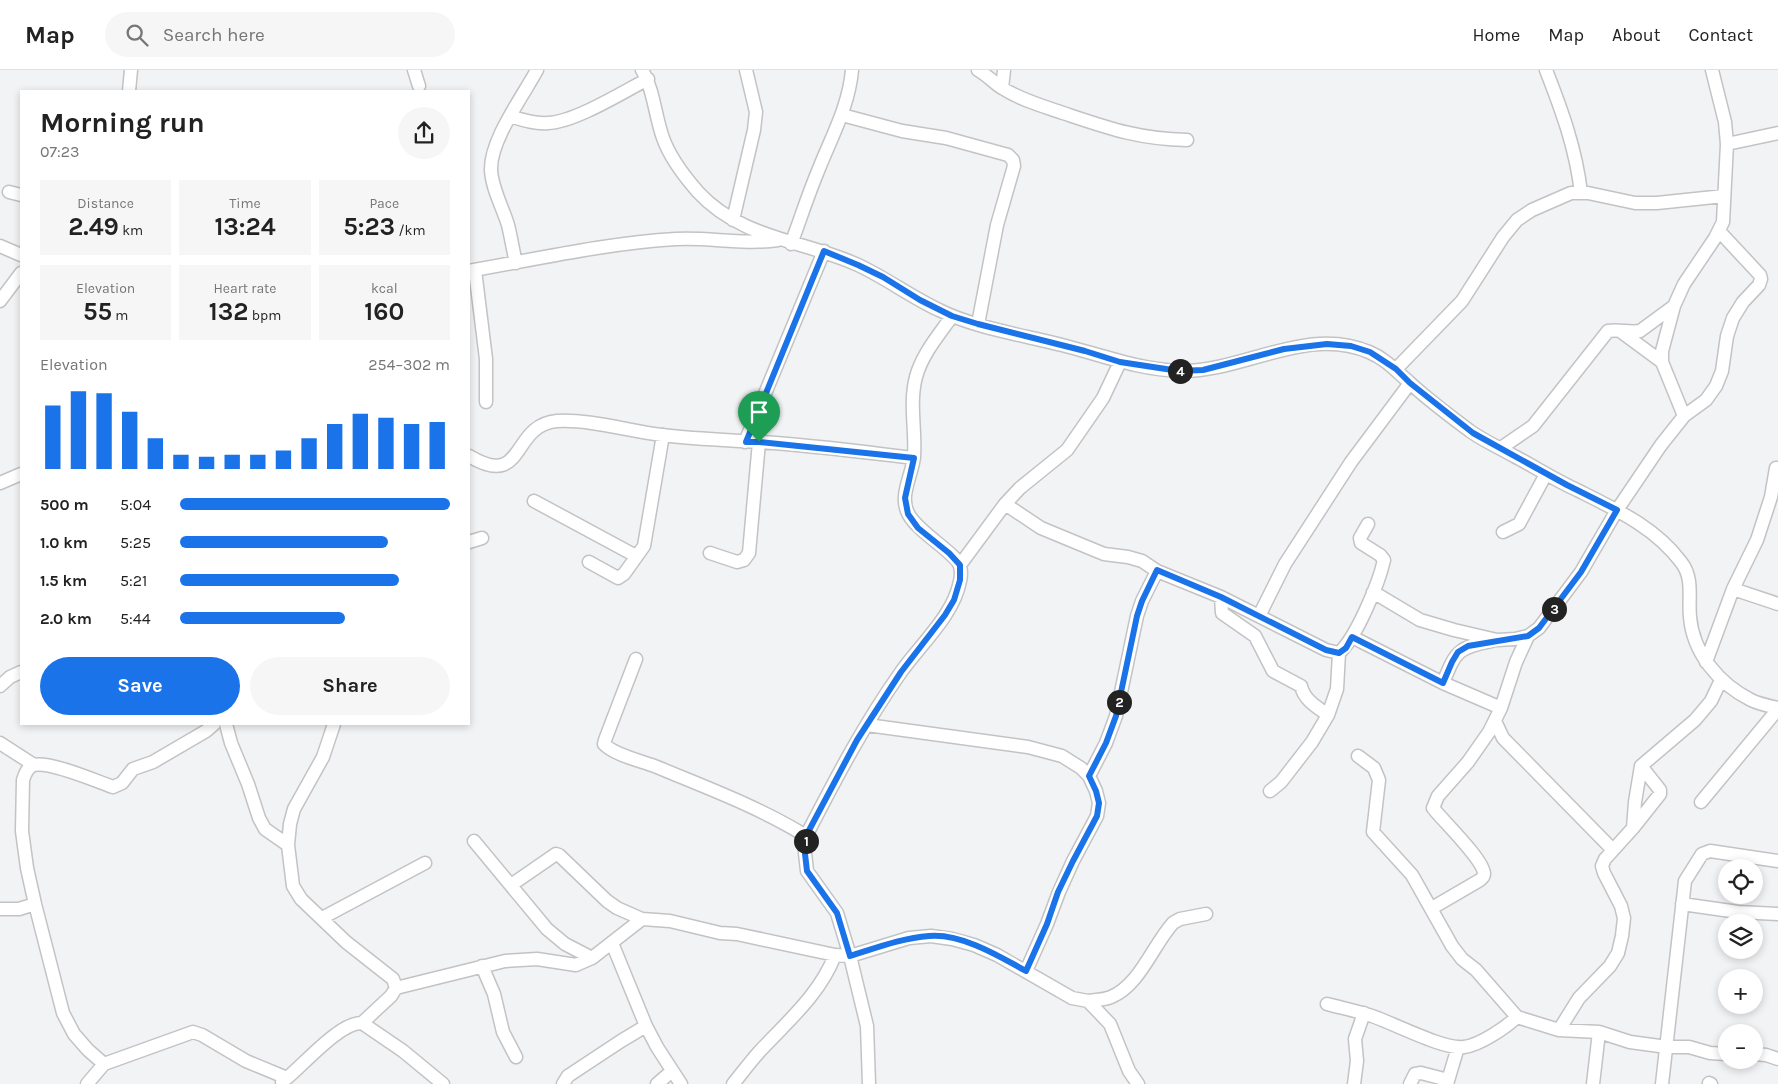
<!DOCTYPE html>
<html lang="en">
<head>
<meta charset="utf-8">
<style>
	:root { --surface:#fff; --page:#f6f6f6; --text:#222; --muted:#767676; --line:#e0e0e0; --accent:#1a73e8 }
	body { margin:0; font-family:Karla,sans-serif; background:var(--page); color:var(--text); height:100vh; display:flex; flex-direction:column; font-size:19px; white-space:nowrap }
	* { box-sizing:border-box; margin:0 }
	p { font-size:16px; color:var(--muted) }
	.icon { flex:none; width:28px; height:28px; fill:none; stroke:currentColor; stroke-width:2; stroke-linecap:round; stroke-linejoin:round }
	.map { position:relative; flex:1; overflow:hidden }
	.sheet { position:absolute; left:20px; top:20px; width:450px; height:635px; display:flex; flex-direction:column; background:var(--surface); border-radius:0px; box-shadow:0 2px 8px #0003 }
	.sheet>* { flex:none }
	.tools { position:absolute; left:1718px; top:789px; display:grid; gap:10px }
	.tools a { display:grid; place-items:center; width:45px; height:45px; border-radius:50%; background:var(--surface); box-shadow:0 2px 8px #0003; font-size:25px }
	.pin { position:absolute; display:grid; place-items:center; width:42px; height:42px; color:#fff; margin:-51px -21px; border-radius:50% 50% 50% 0; rotate:-45deg; box-shadow:0 0 5px #0007 }
	.pin .icon { rotate:45deg }
	.km { position:absolute; width:25px; height:25px; margin:-12px; border-radius:50%; background:#222; color:#fff; font-size:14px; line-height:25px; text-align:center }
	.round { display:grid; place-items:center; flex:none; width:52px; height:52px; border-radius:26px; background:var(--page) }
	.headline { display:flex; align-items:center; justify-content:space-between; height:85px; padding:0 20px }
	h1 { font-size:28px; font-weight:700; line-height:38px }
	.figures { display:grid; grid-template-columns:repeat(3,1fr); gap:8px; height:85px; padding:5px 20px }
	.figures div { display:grid; align-content:center; border-radius:0px; background:var(--page); text-align:center }
	.figures b { font-size:25px; font-weight:700 }
	.figures small { font-size:14px; font-weight:400 }
	.figures p { font-size:14px }
	.chart { height:140px; padding:10px 20px }
	.chart p { display:flex; justify-content:space-between }
	.chart svg { width:100%; height:90px; margin-top:5px; stroke:var(--accent); stroke-width:6 }
	.button { display:flex; gap:10px; margin-top:auto; padding:10px 20px }
	.button a { flex:1; height:58px; border-radius:30px; background:var(--accent); color:#fff; font-size:20px; font-weight:700; line-height:58px; text-align:center }
	.button a+a { background:var(--page); color:var(--text) }
	ul { padding:0 20px; list-style:none; font-size:16px }
	li { display:grid; grid-template-columns:80px 60px 1fr; align-items:center; height:38px }
	li i { height:12px; border-radius:6px; background:var(--accent) }
	header { display:flex; align-items:center; gap:30px; box-sizing:border-box; height:70px; padding:0 25px; background:var(--surface); border-bottom:1px solid var(--line) }
	header strong { font-size:24px }
	nav { display:flex; gap:28px; margin-inline-start:auto; font-size:18px }
	.search { width:350px; height:45px; background:var(--page); display:flex; align-items:center; gap:12px; box-sizing:border-box; padding:0 18px; border-radius:28px; color:var(--muted); font-size:19px }
	.map>svg:first-child { display:block }
	.lines { fill:none; stroke-linecap:round; stroke-linejoin:round }
	.minor-casing { stroke:#c3c3c6; stroke-width:15 }
	.minor { stroke:#fff; stroke-width:12 }
	.route-casing { stroke:#fff; stroke-width:10 }
	.route { stroke:#1a73e8; stroke-width:6 }
</style>
</head>
<body>
<header>
<strong>Map</strong>
<div class="search"><svg class="icon" aria-label="search" viewBox="0 0 24 24"><circle cx="10" cy="10" r="6"/><path d="M15 15l6 6"/></svg>Search here</div>
<nav><a>Home</a><a>Map</a><a>About</a><a>Contact</a></nav>
</header>
<div class="map">
<svg width="1778" height="1014" viewBox="0 0 1778 1014">
	<rect width="100%" height="100%" fill="#f2f3f5"/>
	<g class="lines">
		<defs>
			<path id="minor" d="M414,0L419,16
				M642,0C654,20 655,46 663,68C670,88 684,106 698,122C741,169 803,170 858,195C886,208 911,227 939,240C975,258 1023,265 1062,275C1101,285 1140,300 1181,301C1244,302 1307,255 1369,282C1386,289 1396,301 1409,312C1428,330 1450,346 1470,361C1484,371 1500,378 1514,386C1535,397 1555,410 1577,420C1615,439 1655,457 1681,492C1694,508 1688,528 1690,547C1693,583 1719,614 1751,630C1759,634 1769,636 1778,638
				M978,0C987,5 994,13 1002,18C1021,30 1043,36 1063,43C1108,58 1138,69 1187,70
				M1546,0C1562,41 1576,79 1581,123
				M1002,18L1004,0
				M129,21L131,0
				M842,45L902,61L946,68L1008,85L1013,90L1014,96L997,155L978,254
				M510,46C523,50 535,54 548,53C575,52 623,22 648,9
				M1727,74L1778,63
				M9,122L21,125
				M733,150L754,60L756,42L746,0
				M791,174C800,150 808,125 818,101C831,68 849,36 852,0
				M0,176L21,185
				M516,193C513,180 511,167 508,155C503,138 492,119 491,100C490,70 523,26 537,0
				M475,200L486,289V332
				M469,201C537,189 607,173 676,169C710,167 742,175 778,170
				M0,231L21,203
				M1674,236L1662,281V292L1684,346
				M1620,261L1662,292
				M1396,299L1462,231L1503,167L1517,150L1532,140L1571,123H1588L1635,133H1657L1724,126
				M745,372L824,181
				M1501,378L1533,356L1608,261C1619,259 1629,263 1640,261L1674,236L1684,214L1715,168L1723,152L1727,74L1725,52L1712,0
				M469,386C526,420 510,355 557,351C589,349 629,361 662,365C694,369 727,370 760,372C811,375 863,382 914,388
				M0,413L21,404
				M534,431L636,486
				M1005,434L1041,458L1104,484L1128,487L1142,491L1157,501L1221,527L1326,580L1339,583C1356,568 1379,513 1384,490L1380,485L1361,473L1360,468L1368,454
				M1503,462L1519,454L1546,404
				M469,472L482,468
				M710,483L737,492L744,490L749,483L759,372
				M589,492L618,508L624,504L644,476L663,365
				M960,495L1005,434L1020,418L1067,380L1103,328L1120,292
				M1733,519L1778,534
				M1373,522L1420,550L1454,560L1497,570L1515,569L1528,566L1539,558L1581,502L1617,440L1661,375L1684,346L1706,330L1716,316L1722,301L1727,266L1733,248L1743,232L1759,215L1761,209L1760,205L1719,161
				M1221,527L1222,543L1255,566L1273,601L1301,616C1304,630 1317,637 1328,645
				M1259,546L1285,494L1351,392L1410,313
				M1352,567L1443,613L1501,638
				M636,589L605,670L604,674C614,685 642,691 657,697C707,718 759,737 806,766
				M1706,592L1733,519L1757,470L1771,427L1776,398
				M1443,613C1456,581 1457,578 1492,571
				M0,616L10,607L21,602
				M1495,651L1503,668L1613,780
				M226,654L231,673L248,714L259,748L265,759L288,775
				M334,654L323,687L294,739L290,754L288,775L293,816L301,829L346,872L393,909L396,918L391,926L362,953
				M867,655L1028,677L1062,686L1081,698L1089,706L1096,721L1099,733L1097,746L1073,791L1059,822L1047,854L1026,901
				M0,673L34,695
				M1358,686L1374,698L1379,710L1373,762L1412,805L1452,876L1462,889L1476,900L1517,947
				M1089,706L1106,673L1116,646L1137,546L1142,531L1157,501
				M1270,721L1281,712L1312,672L1328,645L1337,619L1339,583
				M1701,732L1778,639
				M1633,758L1660,724V720L1641,696
				M474,771L547,859L565,874L592,888
				M511,815L556,784L559,785L607,831L617,838L642,849
				M1682,834L1738,842L1778,844
				M1432,838L1480,810C1482,808 1484,807 1484,804C1484,790 1443,751 1433,738L1438,726L1468,692L1489,662L1501,638L1516,592L1528,566
				M0,839H19L35,834
				M322,848L425,793
				M612,873L646,956L657,977L681,1014
				M482,896L494,924L503,962L516,987
				M396,918L505,891L537,889L576,895L592,888L642,849L670,851L720,863L737,864L835,885L850,886L909,868L931,866L952,869L974,875L997,885L1072,928L1088,931L1110,954L1129,1001L1138,1014
				M1088,931C1095,930 1104,930 1111,927C1140,915 1153,875 1173,853L1180,849L1206,844
				M1327,934C1342,938 1357,941 1372,946C1393,953 1444,980 1464,977C1480,975 1505,958 1517,947L1559,960L1599,962L1630,972L1667,977H1689L1710,983L1726,984
				M1559,960L1579,928L1610,896L1618,883L1622,866L1624,848L1621,836L1604,803L1602,796L1605,789L1633,758L1635,732L1641,696L1695,650L1711,631L1721,610
				M1754,984L1766,985L1778,989
				M104,994L88,980L74,964L63,943L35,834L27,798L22,761L23,710C25,704 27,697 34,695C50,691 96,711 113,717L122,713L133,699L153,692L206,661L214,654
				M282,1012C301,998 339,952 362,953L403,981L443,1014
				M1709,1013L1711,1014
				M87,1014L104,994L193,962L202,965L246,991L287,1008
				M563,1014L568,1006L621,971L646,956
				M657,1014L672,1001
				M733,1014C742,1003 750,992 760,981C788,951 820,924 835,885
				M869,1014L867,956L850,886L837,843L807,801L805,783L806,766C835,710 864,654 901,602C920,575 954,545 960,511C961,507 961,500 960,496C956,483 919,463 909,445C898,427 912,406 914,387C916,360 909,333 916,307C922,284 939,265 952,246
				M1354,1014L1357,991L1355,969L1364,943
				M1410,1014L1415,1004L1421,1003L1448,1010
				M1447,1014L1458,977
				M1593,1014L1599,962
				M1662,1014L1685,811L1702,784L1710,781L1778,791"/>
		</defs>
		<use href="#minor" class="minor-casing"/>
		<use href="#minor" class="minor"/>
	</g>
	<g class="lines">
		<defs>
			<path id="route" d="M824,181L858,195L883,207L920,230L952,246L978,254L1085,281L1120,292L1179,301L1203,300L1284,279L1327,274L1351,276L1370,282L1396,299L1410,313L1473,363L1567,415L1617,440L1581,502L1539,558L1528,566L1468,576L1458,582L1452,592L1443,613L1352,567L1346,578L1339,583L1326,580L1221,527L1157,500L1142,531L1137,546L1116,646L1106,673L1089,706L1096,721L1099,733L1097,746L1073,791L1058,822L1047,854L1026,901C999,886 961,863 929,866C902,868 876,878 850,886L837,843L807,801L805,784L806,766L857,670L901,602L945,545L954,530L960,510V495L949,483L918,458L908,444L905,428L914,388L759,372H746Z"/>
		</defs>
		<use href="#route" class="route-casing"/>
		<use href="#route" class="route"/>
	</g>
</svg>
<div class="tools">
<a><svg class="icon" aria-label="locate" viewBox="0 0 24 24"><circle cx="12" cy="12" r="6"/><path d="M12 2v4M12 18v4M2 12h4M18 12h4"/></svg></a>
<a><svg class="icon" aria-label="layers" viewBox="0 0 24 24"><path d="M12 4l9 5-9 5-9-5zM3 14l9 5 9-5"/></svg></a>
<a>+</a>
<a>−</a>
</div>
<div class="pin" style="left:759px;top:372px;background:#1e9e55"><svg class="icon" aria-label="arrive" viewBox="0 0 24 24"><path d="M6 21V4h12l-3 4 3 4H6"/></svg></div>
<b class="km" style="left:806px;top:771px">1</b>
<b class="km" style="left:1119px;top:632px">2</b>
<b class="km" style="left:1554px;top:539px">3</b>
<b class="km" style="left:1180px;top:301px">4</b>
<section class="sheet">
<div class="headline"><div><h1>Morning run</h1><p>07:23</p></div><a class="round"><svg class="icon" aria-label="share" viewBox="0 0 24 24"><path d="M12 15V3M7 8l5-5 5 5M5 13v7h14v-7"/></svg></a></div>
<div class="figures">
<div><p>Distance</p><b>2.49<small> km</small></b></div>
<div><p>Time</p><b>13:24</b></div>
<div><p>Pace</p><b>5:23<small> /km</small></b></div>
</div>
<div class="figures">
<div><p>Elevation</p><b>55<small> m</small></b></div>
<div><p>Heart rate</p><b>132<small> bpm</small></b></div>
<div><p>kcal</p><b>160</b></div>
</div>
<div class="chart"><p><span>Elevation</span>254–302 m</p>
<svg viewBox="0 0 160 44" preserveAspectRatio="none"><path d="M5 44V13M15 44V6M25 44V7M35 44V16M45 44V29M55 44V37M65 44V38M75 44V37M85 44V37M95 44V35M105 44V29M115 44V22M125 44V17M135 44V19M145 44V22M155 44V21"/></svg>
</div>
<ul>
<li><b>500 m</b>5:04<i style="width:100%"></i></li>
<li><b>1.0 km</b>5:25<i style="width:77%"></i></li>
<li><b>1.5 km</b>5:21<i style="width:81%"></i></li>
<li><b>2.0 km</b>5:44<i style="width:61%"></i></li>
</ul>
<div class="button"><a>Save</a><a>Share</a></div>
</section>
</div>
</body>
</html>
